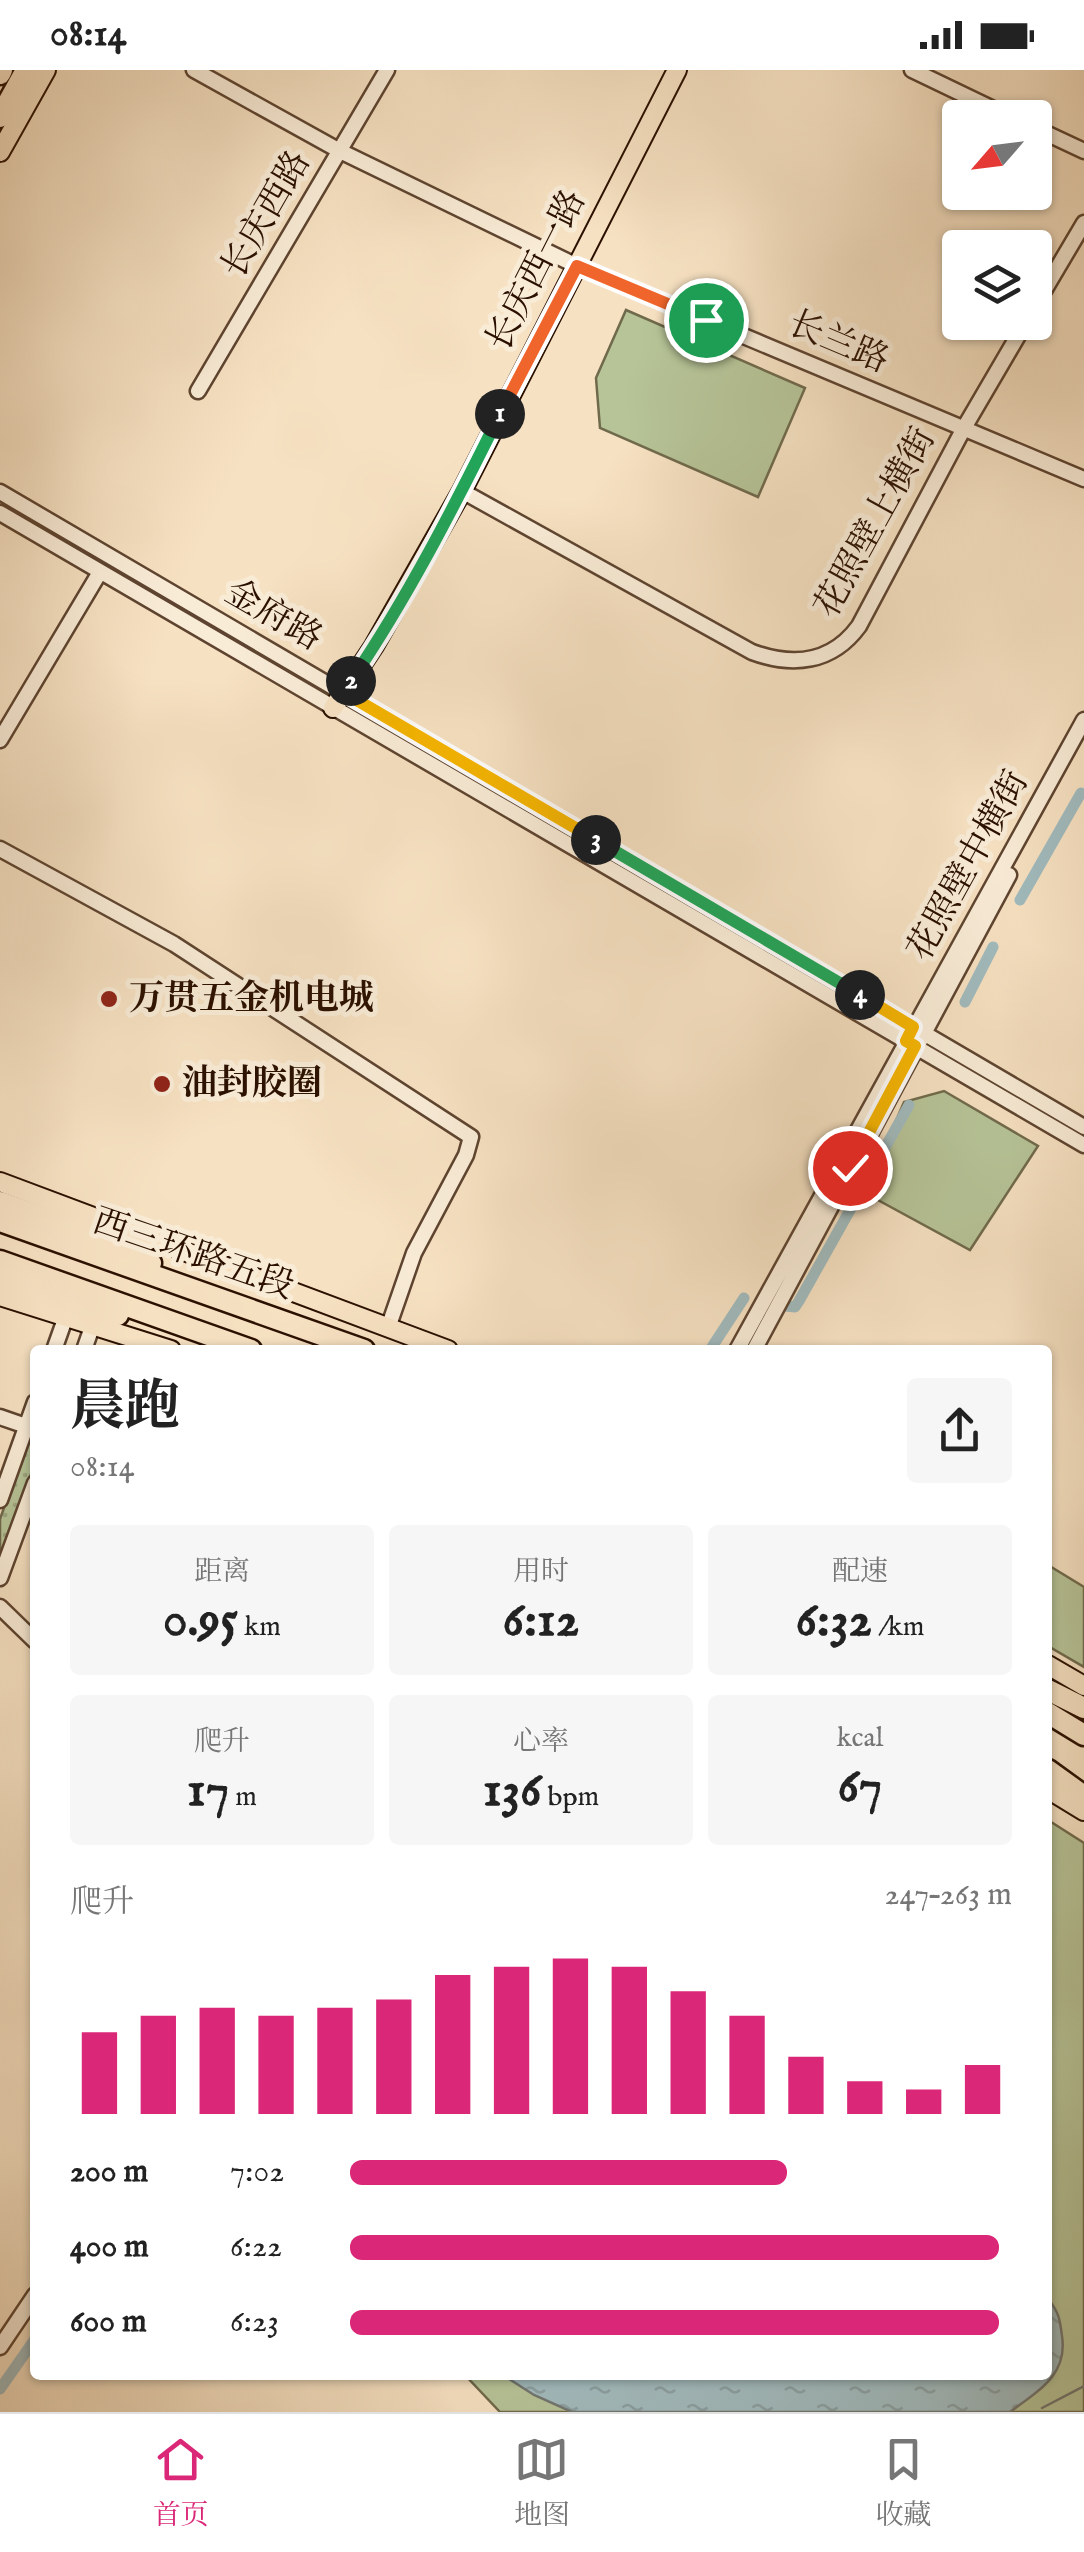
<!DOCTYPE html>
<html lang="zh">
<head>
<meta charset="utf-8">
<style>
	:root { --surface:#fff; --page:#f6f6f6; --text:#222; --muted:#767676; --line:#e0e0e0; --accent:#db2777 }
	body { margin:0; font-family:"IM FELL English","Noto Serif SC",serif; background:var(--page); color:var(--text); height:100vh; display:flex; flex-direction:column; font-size:38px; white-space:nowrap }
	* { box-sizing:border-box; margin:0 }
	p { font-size:32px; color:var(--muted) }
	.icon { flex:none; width:55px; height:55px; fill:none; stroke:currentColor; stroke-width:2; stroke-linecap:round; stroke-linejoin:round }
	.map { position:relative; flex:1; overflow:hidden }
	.drawer { position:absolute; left:30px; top:1275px; width:1022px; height:1035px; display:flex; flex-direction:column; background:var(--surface); border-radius:10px; box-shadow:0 2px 8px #0004 }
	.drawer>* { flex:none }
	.needle { width:65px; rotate:242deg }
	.tools { position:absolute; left:942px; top:30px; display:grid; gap:20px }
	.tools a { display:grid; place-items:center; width:110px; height:110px; border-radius:10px; background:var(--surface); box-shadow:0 2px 8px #0004; font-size:50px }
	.pin { position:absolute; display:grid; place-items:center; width:85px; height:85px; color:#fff; margin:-42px; border:5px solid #fff; border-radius:50%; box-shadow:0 2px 10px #0007 }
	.km { position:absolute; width:50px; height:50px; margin:-25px; border-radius:50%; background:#222; color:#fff; font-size:28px; line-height:50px; text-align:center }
	.round { display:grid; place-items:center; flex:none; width:105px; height:105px; border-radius:10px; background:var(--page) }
	.headline { display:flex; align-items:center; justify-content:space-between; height:170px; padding:0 40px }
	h1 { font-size:55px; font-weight:700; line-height:75px }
	.stats { display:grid; grid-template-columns:repeat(3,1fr); gap:15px; height:170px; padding:10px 40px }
	.stats div { display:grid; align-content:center; border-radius:10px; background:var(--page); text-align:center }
	.stats b { font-size:50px; font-weight:700 }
	.stats small { font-size:28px; font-weight:400 }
	.stats p { font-size:28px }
	.chart { height:280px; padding:20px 40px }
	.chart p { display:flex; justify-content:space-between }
	.chart svg { width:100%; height:180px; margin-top:10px; stroke:var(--accent); stroke-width:6 }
	ul { padding:0 40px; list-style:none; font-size:32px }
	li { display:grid; grid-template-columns:160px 120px 1fr; align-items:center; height:75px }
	li i { height:25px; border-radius:12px; background:var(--accent) }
	.status { display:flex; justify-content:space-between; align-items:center; height:70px; padding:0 50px; background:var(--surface); direction:ltr }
	.status svg { height:28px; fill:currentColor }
	.tabs { display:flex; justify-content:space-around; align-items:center; height:140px; border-top:2px solid var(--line); background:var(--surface); font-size:28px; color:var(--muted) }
	.tabs a { display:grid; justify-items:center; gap:5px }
	.tabs .selected { color:var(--accent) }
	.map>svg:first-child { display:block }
	.grass { fill:url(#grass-dots); stroke:#706a4c; stroke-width:2.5 }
	.green { fill:#b6c498; stroke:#706a4c; stroke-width:2.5 }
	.water { fill:url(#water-ripples); stroke:#727772; stroke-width:2.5 }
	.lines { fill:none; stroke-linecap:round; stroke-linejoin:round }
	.stream { stroke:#727772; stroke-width:2.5 }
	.canal { stroke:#a1bbbe; stroke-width:11 }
	.minor-casing { stroke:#5e4430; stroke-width:19 }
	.major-casing { stroke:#2b1000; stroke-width:22 }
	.highway-casing { stroke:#2b1000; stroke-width:25 }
	.minor { stroke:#f9ecd7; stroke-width:14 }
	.major { stroke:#f6e1c2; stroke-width:18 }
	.highway { stroke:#f6e1c2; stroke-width:20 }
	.split-1-casing { stroke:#fff; stroke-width:20 }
	.split-2-casing { stroke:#fff; stroke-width:20 }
	.split-3-casing { stroke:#fff; stroke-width:20 }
	.split-4-casing { stroke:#fff; stroke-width:20 }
	.split-5-casing { stroke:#fff; stroke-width:20 }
	.split-1 { stroke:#f0652b; stroke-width:12 }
	.split-2 { stroke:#22a559; stroke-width:12 }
	.split-3 { stroke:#f5b400; stroke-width:12 }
	.split-4 { stroke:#22a559; stroke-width:12 }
	.split-5 { stroke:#f5b400; stroke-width:12 }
	.poi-dot { fill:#8f2418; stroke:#f9ecd7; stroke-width:4 }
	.labels { text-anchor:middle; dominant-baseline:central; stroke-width:10; stroke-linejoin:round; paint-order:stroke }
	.street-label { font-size:35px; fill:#2b1000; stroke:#f9ecd7 }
	.poi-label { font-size:35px; font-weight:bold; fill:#2b1000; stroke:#f9ecd7; text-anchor:start }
</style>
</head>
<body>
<div class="status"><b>08:14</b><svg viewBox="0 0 49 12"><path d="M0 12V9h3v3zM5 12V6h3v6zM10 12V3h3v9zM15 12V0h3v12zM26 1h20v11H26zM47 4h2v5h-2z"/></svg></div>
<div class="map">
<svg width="1084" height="2342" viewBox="0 0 1084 2342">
	<defs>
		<pattern id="grass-dots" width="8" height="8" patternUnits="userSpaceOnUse" patternTransform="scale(2.5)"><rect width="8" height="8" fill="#b6c498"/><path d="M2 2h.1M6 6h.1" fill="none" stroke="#9da781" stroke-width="1.8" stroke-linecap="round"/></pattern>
		<pattern id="water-ripples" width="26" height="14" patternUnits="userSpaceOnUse" patternTransform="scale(2.5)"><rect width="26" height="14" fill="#a1bbbe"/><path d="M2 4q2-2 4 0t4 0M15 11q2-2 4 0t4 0" fill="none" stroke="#8ba0a2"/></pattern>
	</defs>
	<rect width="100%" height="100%" fill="#f6e1c2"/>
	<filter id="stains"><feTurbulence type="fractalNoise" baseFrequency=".002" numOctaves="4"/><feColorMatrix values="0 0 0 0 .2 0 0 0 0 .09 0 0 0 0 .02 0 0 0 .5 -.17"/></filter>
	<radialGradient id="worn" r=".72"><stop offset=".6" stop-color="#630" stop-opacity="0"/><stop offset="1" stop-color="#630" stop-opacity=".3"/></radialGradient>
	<path class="grass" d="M35,1352V1393L0,1490V1449Z"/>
	<path class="green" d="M626,240L805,318L758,427L600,358L596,308Z
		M944,1021L1038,1076L970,1180L865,1123L904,1032Z
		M1048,1495L1084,1517V1597L1048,1576Z
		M1048,1750L1084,1773V2342H500L465,2305H1048Z"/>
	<path class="water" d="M1048,2229C1059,2242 1060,2250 1062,2266C1068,2305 1038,2321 1010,2342H572L534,2325L503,2305H1048Z"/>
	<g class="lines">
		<path class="stream" d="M1042,2338L1084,2316"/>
		<path class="canal" d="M1020,830L1081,723
			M965,932L993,877
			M786,1236L795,1237L799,1231L909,1035
			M710,1280L744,1228
			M0,2319L35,2269"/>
		<defs>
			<path id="minor" d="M194,0L340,81L577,196L1084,409
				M912,0L1012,48
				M1035,58L1084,81
				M1035,236L1084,153
				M198,321L387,0
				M462,421L752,582C793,597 832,593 859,556L964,358L1026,252
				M0,422L1084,1057
				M0,443L1084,1075
				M0,670L100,502
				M0,779L174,874L471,1067L466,1085L414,1183L388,1258
				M54,1280L65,1249
				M84,1280L92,1257
				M737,1280L1084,650
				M754,1280L1009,805
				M0,1347L26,1356
				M0,1430L35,1332
				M0,1508L35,1413
				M0,1537L35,1571
				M0,2277L35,2225"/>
			<path id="major" d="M0,82L46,0
				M333,638L374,576L462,421L677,0
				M0,1112L448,1280
				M0,1226L171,1280
				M1048,1595L1084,1616
				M1048,1719L1084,1741"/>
			<path id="highway" d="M0,4L2,0
				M0,47L26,0
				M0,1132L104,1170L151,1193
				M0,1151L364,1280
				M0,1191L251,1280
				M0,1210L118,1245
				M1048,1620L1084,1638
				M1048,1643L1084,1665
				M1048,1700L1084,1726"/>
		</defs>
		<use href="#minor" class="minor-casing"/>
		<use href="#major" class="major-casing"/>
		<use href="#highway" class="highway-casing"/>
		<use href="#minor" class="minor"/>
		<use href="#major" class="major"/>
		<use href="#highway" class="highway"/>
	</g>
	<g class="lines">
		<defs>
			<path id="split-1" d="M500,344L577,196L706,250"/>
			<path id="split-2" d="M351,611C408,527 455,435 500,344"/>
			<path id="split-3" d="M351,611L343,622L596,770"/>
			<path id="split-4" d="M596,770L860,925"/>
			<path id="split-5" d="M850,1098L915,976L906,971L913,957L860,925"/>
		</defs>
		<use href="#split-1" class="split-1-casing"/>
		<use href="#split-2" class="split-2-casing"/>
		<use href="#split-3" class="split-3-casing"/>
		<use href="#split-4" class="split-4-casing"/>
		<use href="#split-5" class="split-5-casing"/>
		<use href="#split-1" class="split-1"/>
		<use href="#split-2" class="split-2"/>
		<use href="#split-3" class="split-3"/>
		<use href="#split-4" class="split-4"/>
		<use href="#split-5" class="split-5"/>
	</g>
	<g class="poi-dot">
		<circle cx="109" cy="929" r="10"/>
		<circle cx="162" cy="1014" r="10"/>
	</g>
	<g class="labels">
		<g class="street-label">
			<text transform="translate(267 145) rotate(-60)">长庆西路</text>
			<text transform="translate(537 201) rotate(-63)">长庆西一路</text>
			<text transform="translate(838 273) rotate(23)">长兰路</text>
			<text transform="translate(876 453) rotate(-61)">花照壁上横街</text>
			<text transform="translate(273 546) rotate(30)">金府路</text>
			<text transform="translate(969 796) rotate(-61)">花照壁中横街</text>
			<text transform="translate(193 1185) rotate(19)">西三环路五段</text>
		</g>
		<g class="poi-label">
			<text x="129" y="929">万贯五金机电城</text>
			<text x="182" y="1014">油封胶圈</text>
		</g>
	</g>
	<rect width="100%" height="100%" filter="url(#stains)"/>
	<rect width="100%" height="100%" fill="url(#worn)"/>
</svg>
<div class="tools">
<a><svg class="needle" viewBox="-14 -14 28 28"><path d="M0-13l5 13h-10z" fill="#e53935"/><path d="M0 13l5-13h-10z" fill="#767676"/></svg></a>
<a><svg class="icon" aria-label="layers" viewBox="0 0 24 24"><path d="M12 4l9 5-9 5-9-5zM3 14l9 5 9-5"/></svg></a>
</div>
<div class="pin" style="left:706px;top:250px;background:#1e9e55"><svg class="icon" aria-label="arrive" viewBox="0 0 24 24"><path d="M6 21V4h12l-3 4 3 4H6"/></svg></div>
<div class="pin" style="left:850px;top:1098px;background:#d93025"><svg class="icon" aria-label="check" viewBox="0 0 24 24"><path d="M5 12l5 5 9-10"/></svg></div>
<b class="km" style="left:500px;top:344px">1</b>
<b class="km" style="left:351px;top:611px">2</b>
<b class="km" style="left:596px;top:770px">3</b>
<b class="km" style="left:860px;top:925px">4</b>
<section class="drawer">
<div class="headline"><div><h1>晨跑</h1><p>08:14</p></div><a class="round"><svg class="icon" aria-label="share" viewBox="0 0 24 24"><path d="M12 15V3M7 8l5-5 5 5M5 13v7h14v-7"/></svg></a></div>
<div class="stats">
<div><p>距离</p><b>0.95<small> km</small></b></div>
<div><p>用时</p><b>6:12</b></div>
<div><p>配速</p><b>6:32<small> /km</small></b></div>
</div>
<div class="stats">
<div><p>爬升</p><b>17<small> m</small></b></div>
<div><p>心率</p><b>136<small> bpm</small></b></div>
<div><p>kcal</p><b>67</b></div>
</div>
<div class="chart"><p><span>爬升</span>247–263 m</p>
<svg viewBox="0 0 160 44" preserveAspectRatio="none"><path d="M5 44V24M15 44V20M25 44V18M35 44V20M45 44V18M55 44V16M65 44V10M75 44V8M85 44V6M95 44V8M105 44V14M115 44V20M125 44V30M135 44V36M145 44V38M155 44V32"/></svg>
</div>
<ul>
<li><b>200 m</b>7:02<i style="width:66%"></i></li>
<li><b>400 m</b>6:22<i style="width:98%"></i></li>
<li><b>600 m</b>6:23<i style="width:98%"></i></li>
</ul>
</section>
</div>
<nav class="tabs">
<a class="selected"><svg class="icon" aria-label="home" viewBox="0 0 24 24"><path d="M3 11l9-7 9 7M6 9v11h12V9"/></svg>首页</a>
<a><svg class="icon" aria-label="map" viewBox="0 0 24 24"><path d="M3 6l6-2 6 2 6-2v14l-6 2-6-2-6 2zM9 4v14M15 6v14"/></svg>地图</a>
<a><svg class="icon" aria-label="saved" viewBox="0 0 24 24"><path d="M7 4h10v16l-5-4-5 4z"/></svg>收藏</a>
</nav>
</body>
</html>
